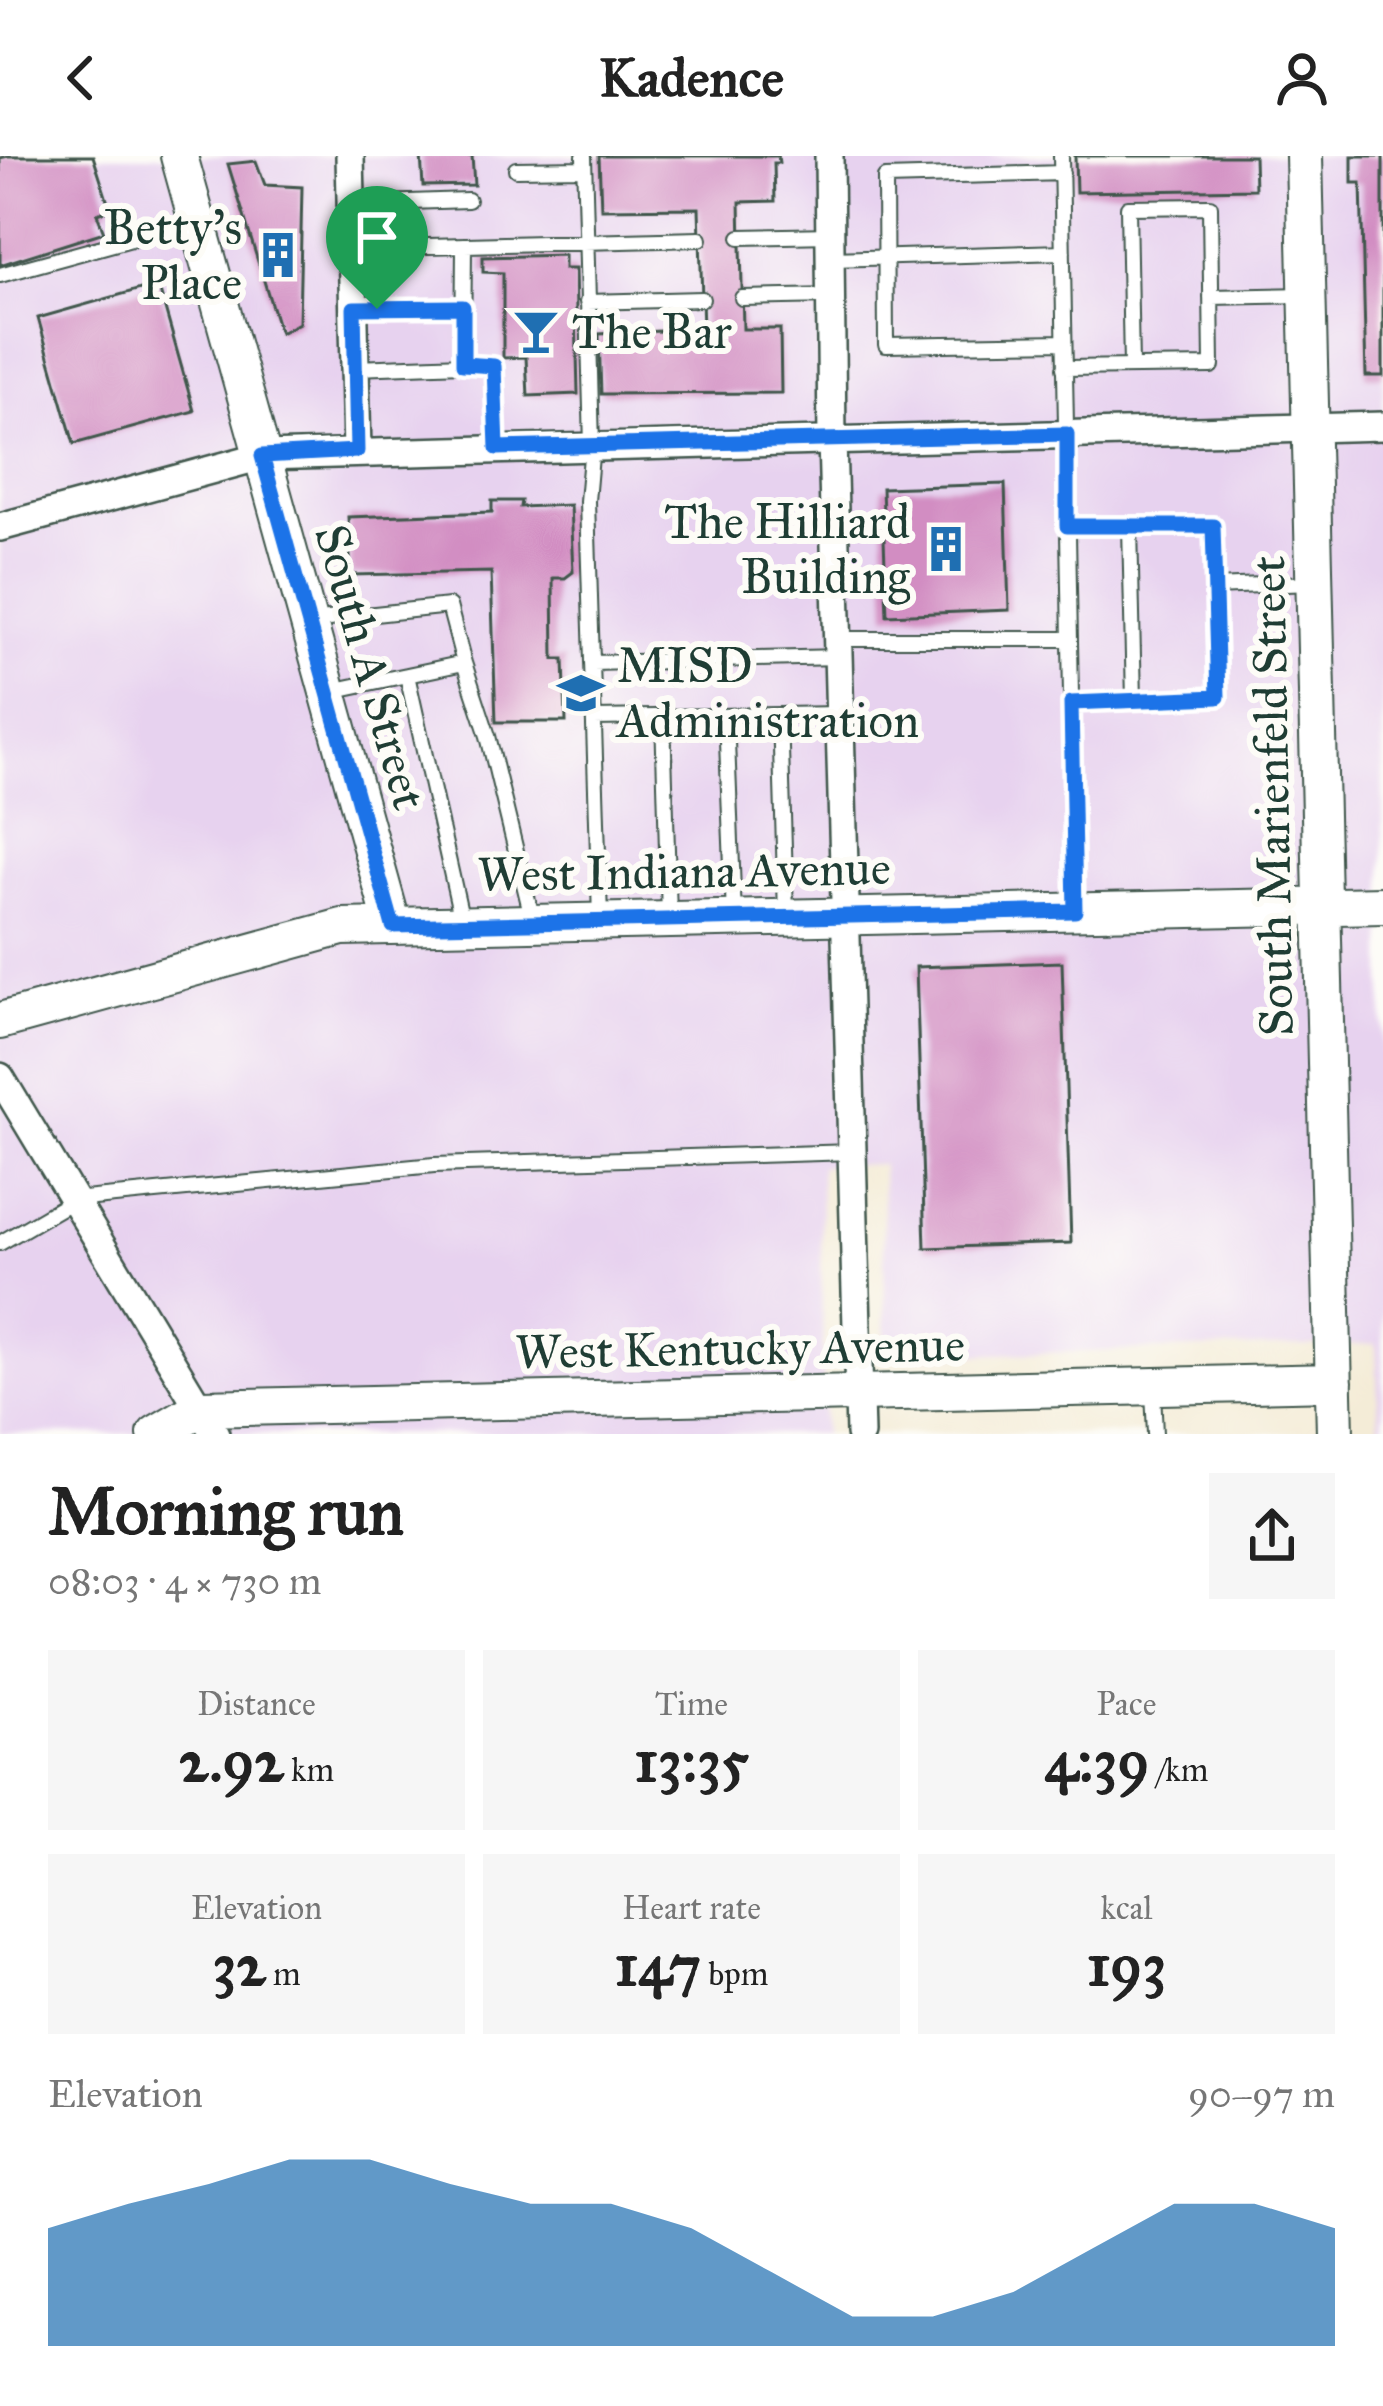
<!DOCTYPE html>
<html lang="en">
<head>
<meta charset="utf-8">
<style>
	:root { --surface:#fff; --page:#f6f6f6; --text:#222; --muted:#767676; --accent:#1f6fb2 }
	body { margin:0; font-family:"IM FELL Great Primer",serif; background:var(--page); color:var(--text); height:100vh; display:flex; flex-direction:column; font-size:45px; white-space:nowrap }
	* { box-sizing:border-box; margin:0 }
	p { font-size:39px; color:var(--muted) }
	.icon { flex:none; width:66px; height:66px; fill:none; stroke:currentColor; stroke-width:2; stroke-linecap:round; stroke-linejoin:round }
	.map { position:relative; height:1278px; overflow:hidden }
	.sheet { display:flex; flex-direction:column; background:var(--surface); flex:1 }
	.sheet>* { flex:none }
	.pin { position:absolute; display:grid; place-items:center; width:102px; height:102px; color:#fff; margin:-123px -51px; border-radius:50% 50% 50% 0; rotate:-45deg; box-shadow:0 0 12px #0007 }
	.pin .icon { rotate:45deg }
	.round { display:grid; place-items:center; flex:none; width:126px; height:126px; border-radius:0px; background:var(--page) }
	.overview { display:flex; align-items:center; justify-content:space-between; height:204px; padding:0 48px }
	h1 { font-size:66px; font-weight:800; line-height:90px }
	.stats { display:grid; grid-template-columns:repeat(3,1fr); gap:18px; height:204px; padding:12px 48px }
	.stats div { display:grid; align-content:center; border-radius:0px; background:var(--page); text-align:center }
	.stats b { font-size:60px; font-weight:800 }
	.stats small { font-size:33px; font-weight:400 }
	.stats p { font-size:33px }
	.chart { height:336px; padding:24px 48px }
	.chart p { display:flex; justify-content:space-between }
	.chart svg { width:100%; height:216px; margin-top:12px; fill:var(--accent); opacity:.7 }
	header { display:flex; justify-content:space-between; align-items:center; height:156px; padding:0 48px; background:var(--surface); font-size:54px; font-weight:800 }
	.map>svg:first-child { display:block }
	.built { fill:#e7d2ef }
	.building { fill:#d28dc2 }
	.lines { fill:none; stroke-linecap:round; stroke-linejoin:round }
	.lane-casing { stroke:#3f574c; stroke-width:18 }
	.street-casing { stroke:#3f574c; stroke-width:32 }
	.secondary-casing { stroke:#3f574c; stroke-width:40 }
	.lane { stroke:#fff; stroke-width:14 }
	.street { stroke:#fff; stroke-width:27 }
	.secondary { stroke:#fff; stroke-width:36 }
	.route-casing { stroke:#fff; stroke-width:24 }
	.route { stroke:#1a73e8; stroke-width:15 }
	.labels { text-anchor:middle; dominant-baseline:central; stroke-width:12; stroke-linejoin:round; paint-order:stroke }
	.poi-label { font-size:48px; fill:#1f3d34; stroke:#fdfcf7; text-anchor:end }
	.street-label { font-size:48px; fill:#1f3d34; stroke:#fdfcf7 }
</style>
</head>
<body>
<header><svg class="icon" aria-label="back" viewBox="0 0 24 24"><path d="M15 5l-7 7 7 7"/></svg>Kadence<svg class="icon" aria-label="person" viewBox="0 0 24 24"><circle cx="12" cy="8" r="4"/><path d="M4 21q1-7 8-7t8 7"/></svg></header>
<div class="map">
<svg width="1383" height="1278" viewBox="0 0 1383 1278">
	<rect width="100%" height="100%" fill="#fdfcf7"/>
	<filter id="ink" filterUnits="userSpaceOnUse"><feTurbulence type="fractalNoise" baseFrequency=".00833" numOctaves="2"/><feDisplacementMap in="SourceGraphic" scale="24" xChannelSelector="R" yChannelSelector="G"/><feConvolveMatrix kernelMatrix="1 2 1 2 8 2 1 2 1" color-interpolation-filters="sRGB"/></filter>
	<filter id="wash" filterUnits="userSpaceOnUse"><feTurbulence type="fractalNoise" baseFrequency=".004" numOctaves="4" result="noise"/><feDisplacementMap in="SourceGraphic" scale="48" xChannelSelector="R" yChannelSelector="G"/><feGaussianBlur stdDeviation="2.7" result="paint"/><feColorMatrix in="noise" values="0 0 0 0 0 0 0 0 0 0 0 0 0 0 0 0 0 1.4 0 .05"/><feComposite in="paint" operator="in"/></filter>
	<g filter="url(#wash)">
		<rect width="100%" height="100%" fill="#f4ecd7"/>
		<path class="built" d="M0,0H1383V1278H1379L1376,1188L886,1201L882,1008L820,1010L824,1278H0Z"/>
		<g id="blocks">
			<path class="building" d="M8,0H93L110,53L97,58L104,76L0,109V2Z
				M421,0H472L474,29L423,30Z
				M599,0H778L779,7H774L775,45L740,46L743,173H780L781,237L601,238L599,178L703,173L699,52L601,53Z
				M1075,0H1254L1255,33L1076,36Z
				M1352,0H1383V220H1366L1361,27H1352Z
				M256,5L265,29L302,31L299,167L280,177L228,8Z
				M564,99V113H575L578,238L528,240L526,201L503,202V117L483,116V101Z
				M158,128L194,255L74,288L38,162Z
				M1005,328L1009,454L887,459L882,332Z
				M492,345H521L520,351L570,349L573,416L565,422H553L554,503H564L566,566H496L491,416L351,419L348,361L492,356Z
				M1062,806L1071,1087L925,1092L916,811Z"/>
		</g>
	</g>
	<g filter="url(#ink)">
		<use href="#blocks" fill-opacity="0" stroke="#3f574c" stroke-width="3"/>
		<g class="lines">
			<defs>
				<path id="lane" d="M584,0L592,289L587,345L600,762
					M1061,0L1075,755
					M516,13L584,12
					M1062,17L885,22L886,189L1064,186
					M351,48L468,44
					M740,81L831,79
					M464,89L463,208L494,210L497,292
					M352,92L700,83
					M832,103L1063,96
					M0,119L197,65
					M1211,141L1307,139
					M742,142L832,140
					M587,146L702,143
					M354,152L463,151
					M355,212L463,208
					M1064,212L1212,210L1210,50L1128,51L1131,211
					M1067,370H1213L1218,541L1071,547
					M1130,370L1134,545
					M1215,431L1311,427
					M310,465L449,450L464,507
					M839,483H1070
					M592,507L839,501
					M407,519L462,765
					M331,535L464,507L488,580L533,765
					M780,559L786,758
					M726,560L734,761
					M663,561L669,760
					M594,562L840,558
					M0,1087L74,1044L434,1009L853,996
					M1153,1235L1155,1278"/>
				<path id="street" d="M350,0L357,295
					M829,0L832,284L860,1278
					M0,371L262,300L1383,270
					M0,921L215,1278"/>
				<path id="secondary" d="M179,0L393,770
					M1304,0L1335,1278
					M0,865L342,771L1383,749
					M156,1278L200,1252L1334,1226"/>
			</defs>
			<use href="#lane" class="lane-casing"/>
			<use href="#street" class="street-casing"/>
			<use href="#secondary" class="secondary-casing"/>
			<use href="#lane" class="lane"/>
			<use href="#street" class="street"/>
			<use href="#secondary" class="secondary"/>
		</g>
	</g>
	<g class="lines" filter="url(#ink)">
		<defs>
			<path id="route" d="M463,151V208L494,210L497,292L1067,278V370H1213L1218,541L1071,547L1075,755L393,770L262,300L357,295L354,152Z"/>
		</defs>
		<use href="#route" class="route-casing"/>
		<use href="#route" class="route"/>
	</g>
	<defs>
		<symbol id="building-bare" viewBox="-9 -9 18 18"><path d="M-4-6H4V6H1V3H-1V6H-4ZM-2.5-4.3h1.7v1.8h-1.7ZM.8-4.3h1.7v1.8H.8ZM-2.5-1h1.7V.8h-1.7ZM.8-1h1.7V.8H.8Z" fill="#1f6fb2" stroke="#fdfcf7" stroke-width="2.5" paint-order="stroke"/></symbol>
		<symbol id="bar-bare" viewBox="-9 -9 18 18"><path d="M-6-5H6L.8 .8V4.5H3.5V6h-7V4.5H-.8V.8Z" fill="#1f6fb2" stroke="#fdfcf7" stroke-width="2.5" paint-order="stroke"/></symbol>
		<symbol id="school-bare" viewBox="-9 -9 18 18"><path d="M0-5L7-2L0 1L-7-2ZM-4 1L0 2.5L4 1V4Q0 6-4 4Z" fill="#1f6fb2" stroke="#fdfcf7" stroke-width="2.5" paint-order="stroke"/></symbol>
	</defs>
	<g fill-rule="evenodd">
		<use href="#building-bare" x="245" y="66" width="66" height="66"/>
		<use href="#bar-bare" x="503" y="142" width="66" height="66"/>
		<use href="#building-bare" x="913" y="360" width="66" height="66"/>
		<use href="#school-bare" x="548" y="504" width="66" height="66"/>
	</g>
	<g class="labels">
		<g class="poi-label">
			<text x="242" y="71">Betty's<tspan x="242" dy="55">Place</tspan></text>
			<text x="572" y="175" text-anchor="start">The Bar</text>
			<text x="910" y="365">The Hilliard<tspan x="910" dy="55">Building</tspan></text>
			<text x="617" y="509" text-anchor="start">MISD<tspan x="617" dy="55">Administration</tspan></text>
		</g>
		<g class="street-label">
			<text transform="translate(371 511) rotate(74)">South A Street</text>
			<text transform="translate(1272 640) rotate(-91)">South Marienfeld Street</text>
			<text transform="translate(684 715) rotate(-1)">West Indiana Avenue</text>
			<text transform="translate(740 1192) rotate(-1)">West Kentucky Avenue</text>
		</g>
	</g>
</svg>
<div class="pin" style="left:377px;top:153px;background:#1e9e55"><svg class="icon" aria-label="arrive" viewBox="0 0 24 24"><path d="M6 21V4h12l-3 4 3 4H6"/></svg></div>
</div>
<section class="sheet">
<div class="overview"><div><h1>Morning run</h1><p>08:03 · 4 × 730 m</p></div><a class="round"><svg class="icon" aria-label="share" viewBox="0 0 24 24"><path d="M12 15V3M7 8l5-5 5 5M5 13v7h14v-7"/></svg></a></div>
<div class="stats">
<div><p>Distance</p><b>2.92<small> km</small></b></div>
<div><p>Time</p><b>13:35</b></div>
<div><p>Pace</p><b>4:39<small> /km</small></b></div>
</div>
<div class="stats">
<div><p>Elevation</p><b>32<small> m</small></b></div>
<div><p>Heart rate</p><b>147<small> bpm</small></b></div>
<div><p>kcal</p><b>193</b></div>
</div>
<div class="chart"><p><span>Elevation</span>90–97 m</p>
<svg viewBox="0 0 160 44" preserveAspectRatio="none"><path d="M0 44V20L10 15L20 11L30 6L40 6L50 11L60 15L70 15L80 20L90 29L100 38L110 38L120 33L130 24L140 15L150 15L160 20V44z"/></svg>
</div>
</section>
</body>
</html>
